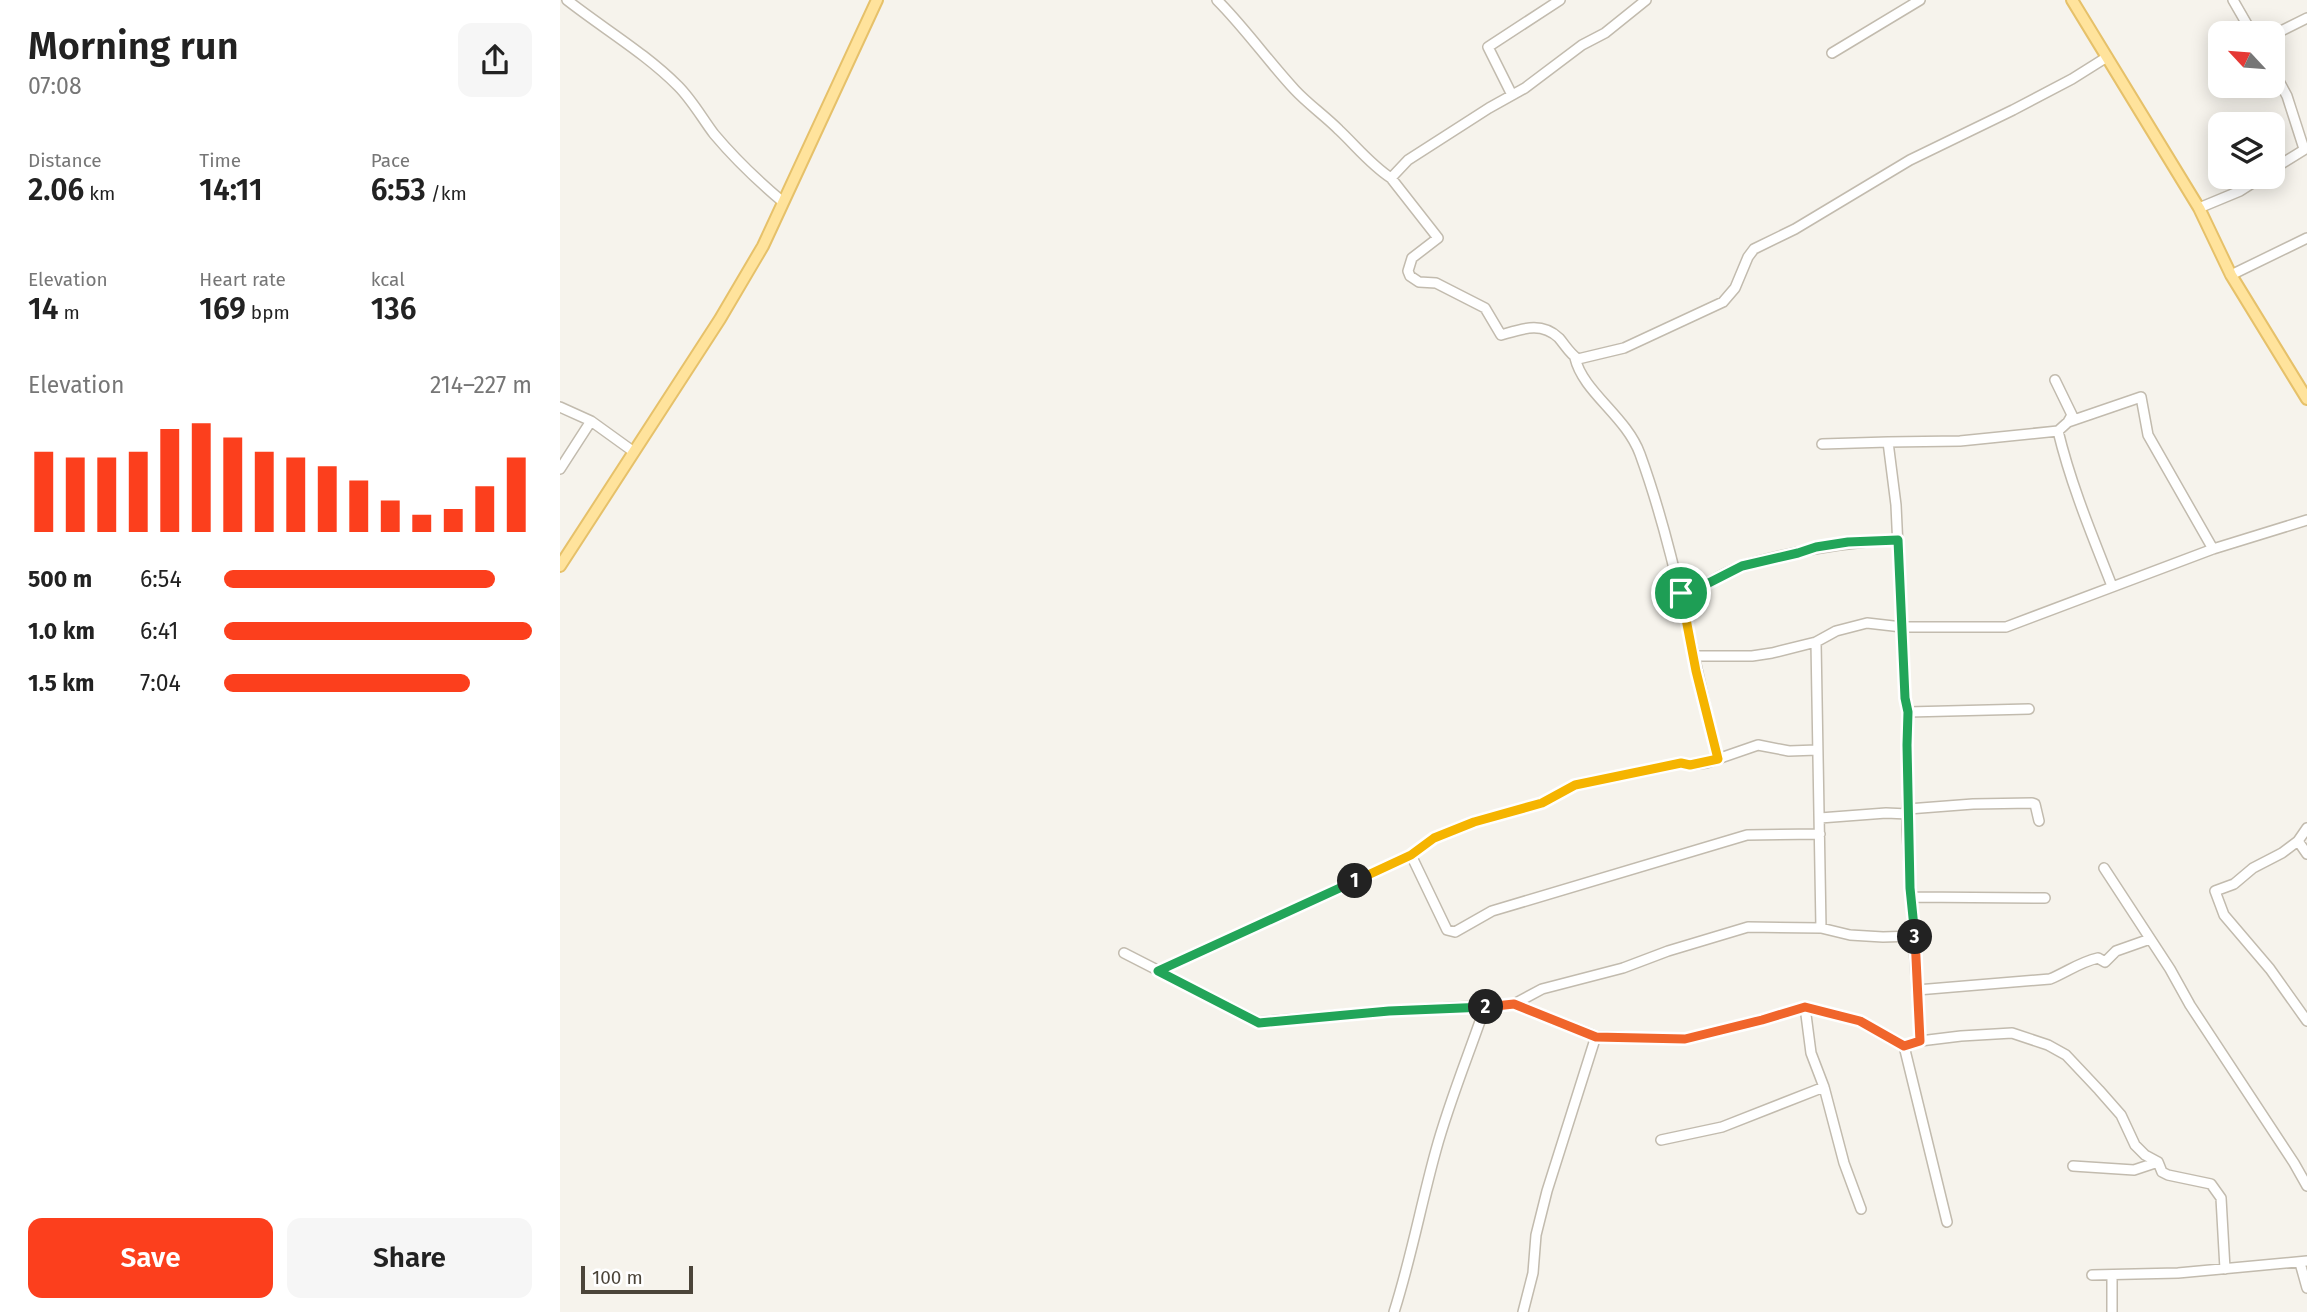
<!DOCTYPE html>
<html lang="en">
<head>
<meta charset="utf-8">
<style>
	:root { --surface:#fff; --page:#f6f6f6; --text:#222; --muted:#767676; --accent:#fc3f1d }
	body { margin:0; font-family:"Fira Sans",sans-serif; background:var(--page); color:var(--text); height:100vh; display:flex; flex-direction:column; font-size:26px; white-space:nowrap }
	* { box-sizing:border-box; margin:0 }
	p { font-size:23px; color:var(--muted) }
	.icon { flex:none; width:38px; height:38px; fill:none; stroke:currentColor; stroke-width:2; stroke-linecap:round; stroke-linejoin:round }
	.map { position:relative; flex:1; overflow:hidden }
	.sheet { display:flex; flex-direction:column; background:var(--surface); width:560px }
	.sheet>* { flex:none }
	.needle { width:46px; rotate:296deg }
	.fabs { position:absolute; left:1648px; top:21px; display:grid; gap:14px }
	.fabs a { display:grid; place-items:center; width:77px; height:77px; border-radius:14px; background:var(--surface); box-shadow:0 4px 18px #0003; font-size:35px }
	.scale { position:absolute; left:21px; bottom:18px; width:112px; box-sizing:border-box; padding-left:7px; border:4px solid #4b4439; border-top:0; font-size:19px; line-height:24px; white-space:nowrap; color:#4b4439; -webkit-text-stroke:5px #fff; paint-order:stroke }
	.pin { position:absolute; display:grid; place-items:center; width:60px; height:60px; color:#fff; margin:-30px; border:4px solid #fff; border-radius:50%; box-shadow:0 2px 7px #0007 }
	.km { position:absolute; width:35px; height:35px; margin:-18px; border-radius:50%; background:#222; color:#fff; font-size:19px; line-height:35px; text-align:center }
	.round { display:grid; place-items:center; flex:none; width:74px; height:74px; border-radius:14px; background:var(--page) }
	.overview { display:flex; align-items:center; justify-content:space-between; height:119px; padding:0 28px }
	h1 { font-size:38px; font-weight:600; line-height:52px }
	.metrics { display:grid; grid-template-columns:repeat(3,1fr); gap:10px; height:119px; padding:7px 28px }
	.metrics div { display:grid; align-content:center }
	.metrics b { font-size:30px; font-weight:600 }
	.metrics small { font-size:19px; font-weight:400 }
	.metrics p { font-size:19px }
	.chart { height:196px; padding:14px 28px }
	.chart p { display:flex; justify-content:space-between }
	.chart svg { width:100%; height:126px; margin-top:7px; stroke:var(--accent); stroke-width:6 }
	.cta { display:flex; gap:14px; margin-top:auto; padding:14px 28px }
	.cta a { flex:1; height:80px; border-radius:14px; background:var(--accent); color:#fff; font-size:28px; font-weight:600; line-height:80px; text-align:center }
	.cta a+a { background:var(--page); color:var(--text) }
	ul { padding:0 28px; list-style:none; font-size:23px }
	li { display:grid; grid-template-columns:112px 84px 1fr; align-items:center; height:52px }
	li i { height:18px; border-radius:9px; background:var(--accent) }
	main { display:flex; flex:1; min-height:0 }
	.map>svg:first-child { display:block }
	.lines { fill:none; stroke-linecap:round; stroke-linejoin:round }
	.minor-casing { stroke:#c2bbae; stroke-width:12 }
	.major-casing { stroke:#e6c16a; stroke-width:14 }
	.minor { stroke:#fff; stroke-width:9 }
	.major { stroke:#ffe39c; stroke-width:10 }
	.split-1-casing { stroke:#fff; stroke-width:14 }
	.split-2-casing { stroke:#fff; stroke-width:14 }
	.split-3-casing { stroke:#fff; stroke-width:14 }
	.split-4-casing { stroke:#fff; stroke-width:14 }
	.split-1 { stroke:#f5b400; stroke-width:9 }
	.split-2 { stroke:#22a559; stroke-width:9 }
	.split-3 { stroke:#f0652b; stroke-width:9 }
	.split-4 { stroke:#22a559; stroke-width:9 }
</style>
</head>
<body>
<main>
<section class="sheet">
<div class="overview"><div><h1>Morning run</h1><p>07:08</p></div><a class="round"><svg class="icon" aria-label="share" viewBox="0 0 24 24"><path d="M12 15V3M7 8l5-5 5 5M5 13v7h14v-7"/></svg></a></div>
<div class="metrics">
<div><p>Distance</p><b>2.06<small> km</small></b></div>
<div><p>Time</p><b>14:11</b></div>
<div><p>Pace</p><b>6:53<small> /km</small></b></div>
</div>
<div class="metrics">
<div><p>Elevation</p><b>14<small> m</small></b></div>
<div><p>Heart rate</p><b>169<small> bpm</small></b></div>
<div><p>kcal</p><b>136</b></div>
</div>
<div class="chart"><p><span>Elevation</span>214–227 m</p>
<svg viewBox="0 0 160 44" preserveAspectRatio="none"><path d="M5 44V16M15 44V18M25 44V18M35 44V16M45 44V8M55 44V6M65 44V11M75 44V16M85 44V18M95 44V21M105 44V26M115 44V33M125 44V38M135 44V36M145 44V28M155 44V18"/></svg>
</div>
<ul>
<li><b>500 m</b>6:54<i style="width:88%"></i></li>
<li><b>1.0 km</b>6:41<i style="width:100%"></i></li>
<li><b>1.5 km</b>7:04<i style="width:80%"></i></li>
</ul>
<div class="cta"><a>Save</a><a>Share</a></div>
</section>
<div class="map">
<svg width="1747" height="1312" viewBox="0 0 1747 1312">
	<rect width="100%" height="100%" fill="#f6f3ec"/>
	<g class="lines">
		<defs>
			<path id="minor" d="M7,0C44,29 85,53 118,86C132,100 142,118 154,134C175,159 198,181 223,202
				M657,0C685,28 708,61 735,90C748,104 765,116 779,130C796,146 811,165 831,178
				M1086,0L1045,33L1022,45L965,88L929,108L848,160L831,178L878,238L852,258L848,271L850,276L859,282L876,283L925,308L941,335C962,329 981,321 999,338C1005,345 1010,354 1018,359L1064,348L1163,302L1175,288L1188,257L1194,249L1235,229L1350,160L1453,110L1512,79L1547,57
				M1673,0L1692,33
				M1713,35L1747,18
				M1272,53L1360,0
				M1713,70L1727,96L1744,149
				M952,95L928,47L1000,0
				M1713,169L1747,148
				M1639,208L1680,191L1702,177
				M1671,275L1747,238
				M1015,358C1023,392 1066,416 1080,454C1116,553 1132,657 1158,759
				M1495,380L1512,415L1508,422L1498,431C1511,485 1532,535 1552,586
				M0,407L31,421L74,452
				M1508,422L1581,397L1588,435L1653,549
				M1328,442L1400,441L1498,431
				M1262,444L1328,442L1336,505L1345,698L1348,712L1347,829L1360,1041
				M0,469L31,421
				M1121,593C1144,588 1162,572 1185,565C1237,550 1284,542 1338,540
				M1256,642L1261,928
				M1134,656H1192L1212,653L1256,642L1276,631L1307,623L1342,627H1446L1653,549L1747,520
				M1348,712L1469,709
				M1348,809L1413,804L1472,803L1475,804L1479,821
				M1260,818L1326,813L1348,814
				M1747,828L1738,841L1722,853L1693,868L1674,884L1655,891L1664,915L1710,969L1747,1021
				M1738,841L1747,854
				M851,855L887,930L895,932L932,911L1187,835L1260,834
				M1544,868L1610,969L1630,1005L1734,1163L1747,1186
				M1351,897L1485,898
				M564,953L699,1022L829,1011L954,1004L1036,1036L1125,1039L1202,1020L1245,1007L1300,1021L1344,1046L1360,1041L1401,1036L1452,1033L1488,1045L1506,1055L1539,1090L1561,1115L1575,1145L1585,1155L1598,1162
				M598,971L851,855L874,838L913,822L982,803L1015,785L1121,763L1130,765L1146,763L1198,745L1229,751L1257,750
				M1357,990L1490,979C1507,972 1520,962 1538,958L1545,962L1556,951L1590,939
				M954,1004L982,989L1063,968L1108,951L1188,927L1261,928L1290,935L1323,937L1355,936
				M1245,1007L1251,1053L1264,1087L1284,1163L1301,1209
				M1344,1046L1387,1222
				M1101,1140L1162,1127L1264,1087
				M1513,1166L1574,1170L1598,1162L1602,1172L1608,1175L1651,1184L1661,1198L1665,1269
				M1740,1263L1747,1288
				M1532,1275L1618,1273L1747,1261
				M834,1312C851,1259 861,1204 876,1150C889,1102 909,1054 925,1007
				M963,1312L973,1273L976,1235L987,1191L1036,1036
				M1552,1312V1275"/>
			<path id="major" d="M1512,0L1639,208L1671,275L1747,399
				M0,566L160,319L203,246L317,0"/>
		</defs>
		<use href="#minor" class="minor-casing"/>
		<use href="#major" class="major-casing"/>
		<use href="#minor" class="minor"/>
		<use href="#major" class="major"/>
	</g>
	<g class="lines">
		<defs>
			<path id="split-1" d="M795,881L851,855L874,838L914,822L982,803L1015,785L1121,763L1130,765L1158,759L1136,671L1121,593"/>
			<path id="split-2" d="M795,881L598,971L699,1023L829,1011L926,1007"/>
			<path id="split-3" d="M926,1007L954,1004L1036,1037L1125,1039L1202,1020L1245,1007L1300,1021L1344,1046L1360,1041L1355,937"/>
			<path id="split-4" d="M1121,593L1133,591L1182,566L1238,553L1256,547L1288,542L1338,540L1345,698L1348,712L1347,745L1350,888L1355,937"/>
		</defs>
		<use href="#split-1" class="split-1-casing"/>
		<use href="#split-2" class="split-2-casing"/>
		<use href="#split-3" class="split-3-casing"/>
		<use href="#split-4" class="split-4-casing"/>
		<use href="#split-1" class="split-1"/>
		<use href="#split-2" class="split-2"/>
		<use href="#split-3" class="split-3"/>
		<use href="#split-4" class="split-4"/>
	</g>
</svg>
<div class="fabs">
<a><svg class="needle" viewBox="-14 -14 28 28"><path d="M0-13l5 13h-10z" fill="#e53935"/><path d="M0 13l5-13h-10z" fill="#767676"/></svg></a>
<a><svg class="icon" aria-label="layers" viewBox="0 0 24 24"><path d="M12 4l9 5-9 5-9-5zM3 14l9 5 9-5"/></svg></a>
</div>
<div class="scale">100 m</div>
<div class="pin" style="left:1121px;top:593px;background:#1e9e55"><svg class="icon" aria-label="arrive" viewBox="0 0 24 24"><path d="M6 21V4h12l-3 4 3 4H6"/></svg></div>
<b class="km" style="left:795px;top:881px">1</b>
<b class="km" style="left:926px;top:1007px">2</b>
<b class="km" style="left:1355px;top:937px">3</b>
</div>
</main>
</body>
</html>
